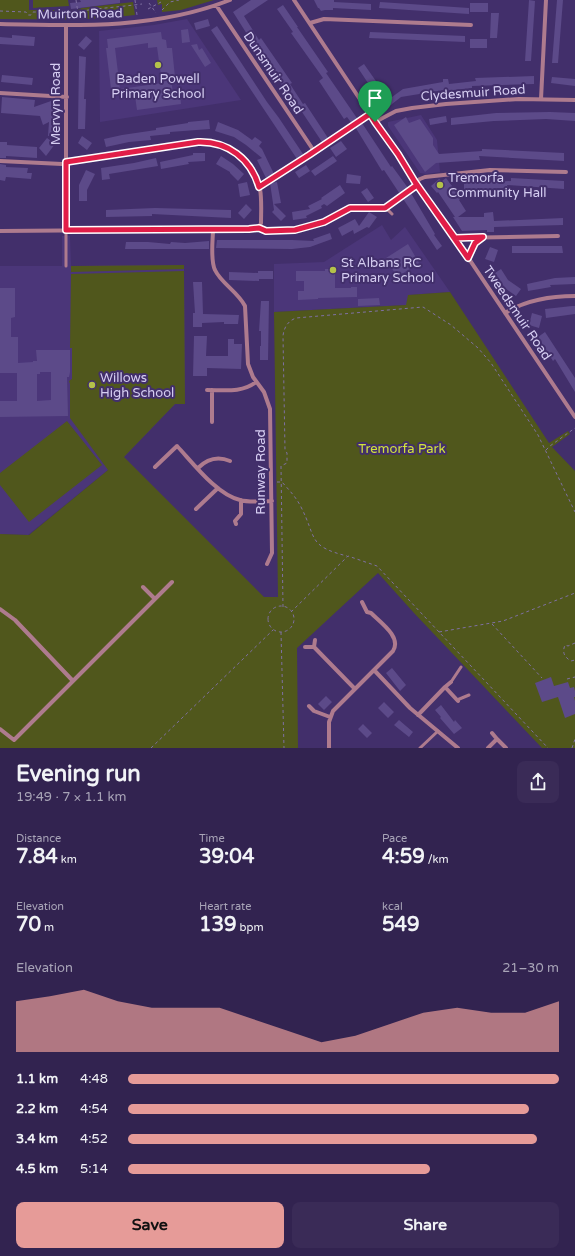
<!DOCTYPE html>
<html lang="en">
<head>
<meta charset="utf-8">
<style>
	:root { --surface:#322350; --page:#3a2b57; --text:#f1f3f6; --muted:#a8a4b7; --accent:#e69b98 }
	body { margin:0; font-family:"Varela Round",sans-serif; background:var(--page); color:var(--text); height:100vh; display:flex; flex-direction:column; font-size:15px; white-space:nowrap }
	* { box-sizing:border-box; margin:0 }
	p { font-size:13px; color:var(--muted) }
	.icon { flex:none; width:22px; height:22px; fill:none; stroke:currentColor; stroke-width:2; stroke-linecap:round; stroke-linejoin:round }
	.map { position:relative; height:748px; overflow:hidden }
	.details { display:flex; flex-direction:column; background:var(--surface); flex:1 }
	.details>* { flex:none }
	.pin { position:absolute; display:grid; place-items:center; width:34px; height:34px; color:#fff; margin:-41px -17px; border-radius:50% 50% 50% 0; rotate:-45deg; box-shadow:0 0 4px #0007 }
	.pin .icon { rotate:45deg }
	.round { display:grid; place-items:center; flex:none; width:42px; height:42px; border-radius:8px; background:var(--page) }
	.headline { display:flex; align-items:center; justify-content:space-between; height:68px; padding:0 16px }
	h1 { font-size:22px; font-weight:700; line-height:30px }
	.figures { display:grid; grid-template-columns:repeat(3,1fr); gap:6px; height:68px; padding:4px 16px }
	.figures div { display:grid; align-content:center }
	.figures b { font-size:20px; font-weight:700 }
	.figures small { font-size:11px; font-weight:400 }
	.figures p { font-size:11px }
	.chart { height:112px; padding:8px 16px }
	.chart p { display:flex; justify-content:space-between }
	.chart svg { width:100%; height:72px; margin-top:4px; fill:var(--accent); opacity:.7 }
	.primary-button { display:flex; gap:8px; margin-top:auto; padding:8px 16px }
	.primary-button a { flex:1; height:46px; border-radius:8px; background:var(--accent); color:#111; font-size:16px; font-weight:700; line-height:46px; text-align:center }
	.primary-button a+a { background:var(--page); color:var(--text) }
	ul { padding:0 16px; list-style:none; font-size:13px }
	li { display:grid; grid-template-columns:64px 48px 1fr; align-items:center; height:30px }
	li i { height:10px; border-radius:5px; background:var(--accent) }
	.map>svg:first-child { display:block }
	.built { fill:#4b3679 }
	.green { fill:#50571c }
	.building { fill:#5c4a89; fill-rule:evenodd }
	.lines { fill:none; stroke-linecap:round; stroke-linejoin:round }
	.path { stroke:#7f70a2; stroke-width:1; stroke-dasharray:3 3; stroke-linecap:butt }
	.service { stroke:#ae7b8e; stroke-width:3 }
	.minor { stroke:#ae7b8e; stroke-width:4 }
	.route-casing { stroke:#fff; stroke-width:8 }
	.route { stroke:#e11d48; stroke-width:5 }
	.poi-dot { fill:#b4c24a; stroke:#422f6b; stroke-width:1.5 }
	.labels { text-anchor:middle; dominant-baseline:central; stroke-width:4; stroke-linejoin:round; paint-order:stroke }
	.street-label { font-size:13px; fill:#d6cef2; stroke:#422f6b }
	.poi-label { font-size:13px; fill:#d6cef2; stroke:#422f6b; text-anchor:start }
	.park-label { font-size:13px; fill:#d2e43c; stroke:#422f6b }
</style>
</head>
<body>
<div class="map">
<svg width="575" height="748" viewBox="0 0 575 748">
	<rect width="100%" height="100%" fill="#422f6b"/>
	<path class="built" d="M187,19L241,100L100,122L99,31L154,25Z
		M421,115L437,140L440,172L426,174L420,173L388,126V122Z
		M382,225L391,240L405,227L450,292L409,295L407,305L274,312V264L324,262Z
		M62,236H70L71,266L184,265L185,404H175L124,457L28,535L0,534V266H62Z"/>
	<path class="green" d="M0,0H29V10H78L82,8L133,2L135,15C90,21 45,19 0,19Z
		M33,0H68L69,6L33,8Z
		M157,0H214L181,10L162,12V4L158,5Z
		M184,265V269L71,272V266Z
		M184,271L185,404H175L124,457L264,597H278L274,312L406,305L408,295L450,292L549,443L568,431L570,434L552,447L575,471V748H542L414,613L378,573L297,648L298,748H0V534L29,535L108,470L70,418V384L69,381L72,379V348H70L71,274Z
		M67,421L102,465L29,522L0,485V473Z"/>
	<path class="building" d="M80,0H120V3L71,9L70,3L81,2Z
		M251,0H268L244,16L259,40L261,38L292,83L290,84L303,104L305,103L328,138L322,142L298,106L296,107L253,42H252L233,12Z
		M314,0H334V2L371,4V10L333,8V10H325L321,11L319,8H318Z
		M529,0L535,1L531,61H525Z
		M557,0H563L558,63H552Z
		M380,2L469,8V14L379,8Z
		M470,3H488V12H470Z
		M283,5L298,27H297L328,72L326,73L361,124L362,123L391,167L392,166L408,188L435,234L434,235L442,246L437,250L384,170L382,171L354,125H353L347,117L344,119L319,81L323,78L291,33L293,32L277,9Z
		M491,13H499L497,38H490Z
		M208,19L210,26L196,30L194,23Z
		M217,26L267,102L279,118L303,154L297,159L211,30Z
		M188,29L190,42L182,43L181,30Z
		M161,32L162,39L166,40L167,48H172L175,77L171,78L173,94L180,93L181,104L137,110L135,96L122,98V95L112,97L106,48H108L107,39ZM148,43V48L157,47L162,83L120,89L115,48Z
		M370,32L465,36V42L369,38Z
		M12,35L35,37L34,46L0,44V37L12,38Z
		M86,36L92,41L84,50L78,45Z
		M470,39H487V48H470Z
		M197,44L199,50L202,48L211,63L205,67L191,45Z
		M79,56L86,57L84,99H86L85,129H78Z
		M364,64L385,94L388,92L392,97L403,89L443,82V79H448L449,84L476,81L475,78L534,76V84L472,86V88L444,91V90L401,97L387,108L385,106L384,107L358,68Z
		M2,75L33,78L32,85L1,82Z
		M552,77L575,79V86L551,83Z
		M2,97L35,100L34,107L51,101L59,123L58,135L48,136L49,122L43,125L40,116L1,113Z
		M550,112L575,113V121L546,119L494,121L451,125V118L496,113Z
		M446,116L447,122L430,125L429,119Z
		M406,117L409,123L420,119L433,138V145L439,154L482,151V149L505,150L564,153V161L479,156L480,160L436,163L425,172L394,125Z
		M209,120L210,129L170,132V134L150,136L151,140L129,142L106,147L104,139L122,135L156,130V128L188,123V122Z
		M218,122L238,130L252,140L255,137L262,142L259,146L262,149L274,174L266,178L257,160L262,158L246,145L234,137L215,131Z
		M82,136L92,143L87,150L78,143Z
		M47,138L55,144L46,156L39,148Z
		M341,141L347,149L336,157L330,148Z
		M0,142H7V145L37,147V158L6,156V158H0Z
		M193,153H205V161L188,162L189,164L161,169L160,162L193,155Z
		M221,156L233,164L244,174L238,181L230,173V172L216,164Z
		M333,156L337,161L315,176L311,171Z
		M156,158L158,166L109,174L110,179L102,180L101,168L134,163Z
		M0,164L6,165V167L28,168L27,173H32L31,179L6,177L5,181L0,180Z
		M306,165L310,171L299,178L295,172Z
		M86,170L95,174L87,190V201H79V185Z
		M347,174L361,176L360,184L346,183Z
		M446,178L461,198L459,200L466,211L458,217H484V213L493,212L494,221L563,218V225L494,227V232H487V230L462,231L453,217H455L438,192L437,193L431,186L439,179L442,181Z
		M511,178L564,181V189L507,185L508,188L464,190V183L511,181Z
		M247,182L250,195L240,197L238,184Z
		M277,182L281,203L274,204L286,216L281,221L272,212L274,210L270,183Z
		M340,185L345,193L327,206L324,204L321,206L322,208L306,216L307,218L293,220L292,212L310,209L308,206L322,199L321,198Z
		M367,188L374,198L368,202L361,192Z
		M246,204L252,210L244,219L238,213Z
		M155,208L231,210V218L152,214V216L106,217V210Z
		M369,212L377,217L369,228L367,227L354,234L353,230L342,236L338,228L355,219L359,226Z
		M330,233L332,239L310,247L292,249L216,248L217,240H292L314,241L313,239Z
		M209,241V249H125L126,242H148L170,244L171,242L185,243Z
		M408,244L419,263L397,277L386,258Z
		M512,246H562L563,253H512Z
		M490,247L498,250L494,262L485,259Z
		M325,269H335V288H351V287H357V297L318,298V299L298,300V291H304V281H296V271H325Z
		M501,269L508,280L521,289L516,296L505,288L495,273Z
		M258,271H273V279H259V281L229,280V272L258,273Z
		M575,277V284L550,285L551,287L528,291L527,284L555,278Z
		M193,282H202L203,314L239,315L238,324H224V322L202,323V327H193V313H195Z
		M0,288H15V317L11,318V337H18V363L33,362V361H37L36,350H70V372L69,377H67L68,416L0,417V401H17V373H0ZM40,372H51V400L37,401V374H40Z
		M379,298L380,305L358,306V299Z
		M261,301H269L268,360H260V346H261V331H259Z
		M572,306H575V314L546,318L545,309Z
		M532,313L542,316L539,328L529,325Z
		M545,332L575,378V392L555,359L553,361L538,337Z
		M194,336H207L206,356H228V339H234V344H242L241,369L207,368V376H193Z
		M392,668L406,685L400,691L386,673Z
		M551,677L554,686L568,682L570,688L574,687L575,691V697H574L575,701V714L565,718L558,697L542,702L535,683Z
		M326,696L332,702L324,710L318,704Z
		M384,702L394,712L388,718L378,708Z
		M441,705L454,722L455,720L462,728L454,734L440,718L441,717L435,710Z
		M399,720L413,732L409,737L394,725Z
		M363,724L372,733L367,738L358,729Z"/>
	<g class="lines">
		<path class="path" d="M76,0L79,19
			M135,0L137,15
			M149,3L156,13
			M148,9L161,2
			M162,10L170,2L179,0
			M0,11L26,12L28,15H31L33,12H76C98,8 120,7 142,4
			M319,148L364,117
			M264,184L310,155
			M389,205L412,189
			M546,450L550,446L575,428
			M277,482H282C289,490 296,497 301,507C317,538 307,546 347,556
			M268 619a13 13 0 1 1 26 0a13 13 0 1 1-26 0Z
			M283,607L281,466L287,463V453L285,450L283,336C284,327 288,321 296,318L423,307L451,325L478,348L491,363L538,435L575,512
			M291,612L348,556L377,566L548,748
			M492,624L542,678
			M281,632L284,748
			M439,632L503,621L575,593
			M575,643L568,646L565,645C562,652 564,657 571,661L575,660
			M567,679L575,677
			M151,748L273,630
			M572,748L575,739"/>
		<path class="service" d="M350,208L382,207L389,211L392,214
			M66,230V266
			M451,682L461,667
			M457,700L469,695
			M420,748L438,731"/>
		<path class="minor" d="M294,0L375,122L401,157L415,182L455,238L575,417
			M216,5L314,151
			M310,23L324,19L471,25
			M0,24C77,26 157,29 230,0
			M0,93L67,97
			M541,99L546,0
			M375,122L396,111L412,108L446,104L519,99L575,100
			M0,161L62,164L198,142C226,141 254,160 260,189C262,200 261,212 261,223L259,228
			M415,182L420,179L425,177L490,170L566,172
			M259,228C265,232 270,231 277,231C306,230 325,222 350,208
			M213,229C213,240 210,260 215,270C221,283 238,292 245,306L248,364L253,377L264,392L270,409L272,553L267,564
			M66,230V26
			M0,231L249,229L259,228
			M455,238L558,236
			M468,258L475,243L483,237
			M505,313C526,300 551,296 575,296
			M207,390C224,390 242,393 256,382
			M212,422V390
			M155,467L177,446C193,463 217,495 240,500C250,503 261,501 272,501
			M198,468C207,459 218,456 230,461
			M196,509L218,488
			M236,524L235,521L241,514V500
			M143,587L155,599
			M362,602L367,612
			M0,609L15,620L73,681
			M305,647H314
			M314,647L355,689
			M314,647L315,640
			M374,670L410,708L458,748
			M445,687L451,682
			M309,706L314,711L330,717
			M418,715L445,687L458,701
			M0,729L14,740L172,582
			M492,733L497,739
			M329,748V722L333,711L393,651C402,637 380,622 371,613L367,612
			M488,748L497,739L506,748"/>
	</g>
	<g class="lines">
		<defs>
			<path id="route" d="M375,122L370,114L309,155L259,187C251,159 228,141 198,142L66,162V230L249,229L259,228L266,231L295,230L324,222L350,208H385L417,185L455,238L483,237L475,243L468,258L415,182L398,154L375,122"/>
		</defs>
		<use href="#route" class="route-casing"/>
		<use href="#route" class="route"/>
	</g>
	<g class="poi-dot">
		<circle cx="158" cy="65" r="4"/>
		<circle cx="440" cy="185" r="4"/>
		<circle cx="333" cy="270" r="4"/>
		<circle cx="92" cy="385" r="4"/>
	</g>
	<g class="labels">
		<g class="street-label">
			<text transform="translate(80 14) rotate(-1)">Muirton Road</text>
			<text transform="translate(273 73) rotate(56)">Dunsmuir Road</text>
			<text transform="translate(473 93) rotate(-4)">Clydesmuir Road</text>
			<text transform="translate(56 104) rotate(-90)">Mervyn Road</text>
			<text transform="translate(517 313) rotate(56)">Tweedsmuir Road</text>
			<text transform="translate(261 472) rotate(-90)">Runway Road</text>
		</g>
		<g class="poi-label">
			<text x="158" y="79" text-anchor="middle">Baden Powell<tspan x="158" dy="15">Primary School</tspan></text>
			<text x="448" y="178">Tremorfa<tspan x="448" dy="15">Community Hall</tspan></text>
			<text x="341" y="263">St Albans RC<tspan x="341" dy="15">Primary School</tspan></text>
			<text x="100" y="378">Willows<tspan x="100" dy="15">High School</tspan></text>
		</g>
		<g class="park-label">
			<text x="402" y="449">Tremorfa Park</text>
		</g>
	</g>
</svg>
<div class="pin" style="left:375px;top:122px;background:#1e9e55"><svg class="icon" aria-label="arrive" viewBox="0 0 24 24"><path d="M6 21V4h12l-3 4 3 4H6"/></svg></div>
</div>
<section class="details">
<div class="headline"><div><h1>Evening run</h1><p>19:49 · 7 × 1.1 km</p></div><a class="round"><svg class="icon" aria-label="share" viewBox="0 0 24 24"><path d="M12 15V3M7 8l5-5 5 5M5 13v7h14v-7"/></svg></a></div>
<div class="figures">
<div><p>Distance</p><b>7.84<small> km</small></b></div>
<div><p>Time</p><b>39:04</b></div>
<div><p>Pace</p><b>4:59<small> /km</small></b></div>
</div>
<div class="figures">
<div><p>Elevation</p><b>70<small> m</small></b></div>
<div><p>Heart rate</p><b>139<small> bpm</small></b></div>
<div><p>kcal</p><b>549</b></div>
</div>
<div class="chart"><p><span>Elevation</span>21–30 m</p>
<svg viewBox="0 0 160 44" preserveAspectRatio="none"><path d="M0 44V13L10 10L20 6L30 13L40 17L50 17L60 17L70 24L80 31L90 38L100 34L110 27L120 20L130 17L140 20L150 20L160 13V44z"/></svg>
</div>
<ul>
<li><b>1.1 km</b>4:48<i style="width:100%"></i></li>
<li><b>2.2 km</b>4:54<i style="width:93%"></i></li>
<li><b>3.4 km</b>4:52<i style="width:95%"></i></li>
<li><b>4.5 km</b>5:14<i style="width:70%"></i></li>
</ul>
<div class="primary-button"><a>Save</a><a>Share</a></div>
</section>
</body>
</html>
